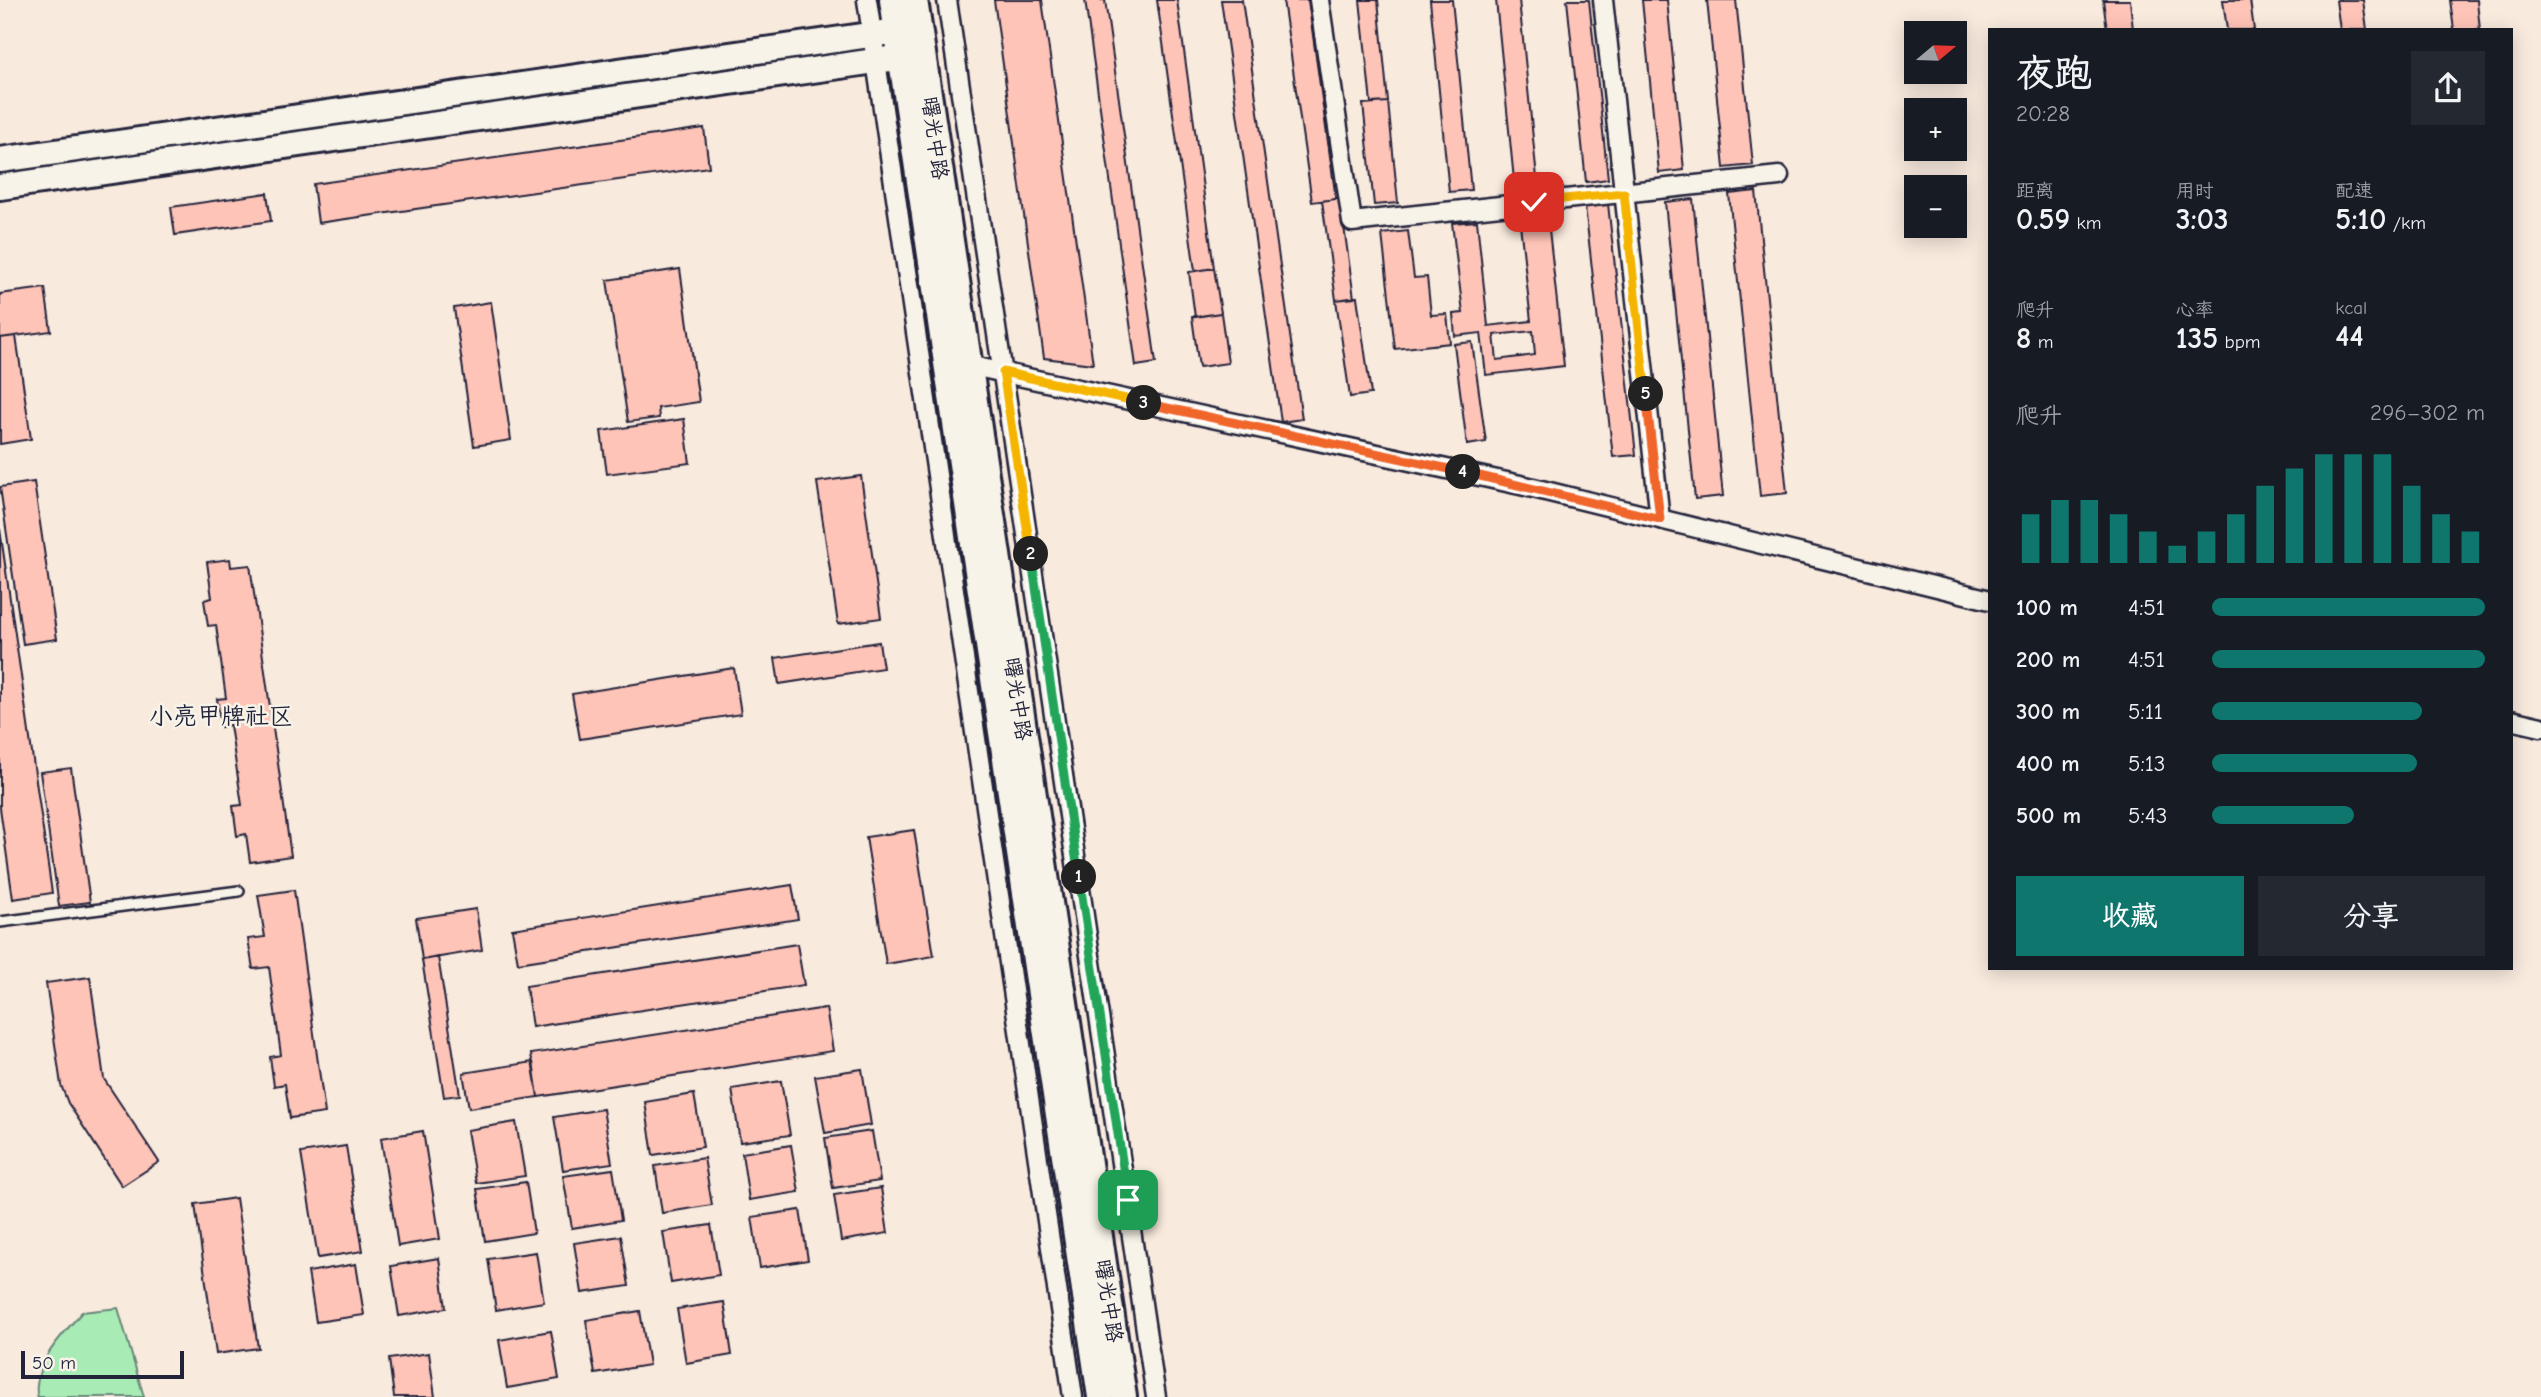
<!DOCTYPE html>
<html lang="zh">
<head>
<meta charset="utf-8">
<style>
	:root { --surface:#171b24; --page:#242831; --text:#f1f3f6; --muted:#9ea1a6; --accent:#0f766e }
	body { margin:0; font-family:"Comic Neue","LXGW WenKai TC",sans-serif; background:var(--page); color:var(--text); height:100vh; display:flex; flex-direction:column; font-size:26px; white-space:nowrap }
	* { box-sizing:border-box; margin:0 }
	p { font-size:23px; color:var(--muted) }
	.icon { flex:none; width:38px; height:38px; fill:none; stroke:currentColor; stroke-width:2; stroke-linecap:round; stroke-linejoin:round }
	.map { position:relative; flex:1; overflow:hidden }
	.details { position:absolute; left:1988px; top:28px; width:525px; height:942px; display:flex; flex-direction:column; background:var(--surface); border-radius:0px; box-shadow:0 4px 18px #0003 }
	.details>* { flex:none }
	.needle { width:46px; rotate:71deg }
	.fabs { position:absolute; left:1904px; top:21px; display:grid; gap:14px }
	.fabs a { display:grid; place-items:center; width:63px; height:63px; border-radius:0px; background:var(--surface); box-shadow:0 4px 18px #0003; font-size:35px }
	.scale { position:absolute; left:21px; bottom:18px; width:163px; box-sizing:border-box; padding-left:7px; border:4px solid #22223b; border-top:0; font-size:19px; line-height:24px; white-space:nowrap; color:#22223b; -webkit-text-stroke:5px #f7f3e8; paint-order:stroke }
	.pin { position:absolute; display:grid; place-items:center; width:60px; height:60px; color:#fff; margin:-30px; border-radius:14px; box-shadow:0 4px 10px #0006 }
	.km { position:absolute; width:35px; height:35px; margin:-18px; border-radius:50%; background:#222; color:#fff; font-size:19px; line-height:35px; text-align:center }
	.round { display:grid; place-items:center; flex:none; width:74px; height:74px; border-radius:0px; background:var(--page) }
	.headline { display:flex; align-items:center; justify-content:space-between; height:119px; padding:0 28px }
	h1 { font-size:38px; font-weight:600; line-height:52px }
	.figures { display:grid; grid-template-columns:repeat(3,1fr); gap:10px; height:119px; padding:7px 28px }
	.figures div { display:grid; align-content:center }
	.figures b { font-size:30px; font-weight:600 }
	.figures small { font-size:19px; font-weight:400 }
	.figures p { font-size:19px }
	.chart { height:196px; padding:14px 28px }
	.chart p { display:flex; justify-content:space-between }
	.chart svg { width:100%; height:126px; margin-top:7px; stroke:var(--accent); stroke-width:6 }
	.primary-button { display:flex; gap:14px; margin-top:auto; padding:14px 28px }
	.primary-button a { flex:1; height:80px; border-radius:0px; background:var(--accent); color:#fff; font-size:28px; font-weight:600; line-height:80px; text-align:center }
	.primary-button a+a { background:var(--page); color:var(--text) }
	ul { padding:0 28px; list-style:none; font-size:23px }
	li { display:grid; grid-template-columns:112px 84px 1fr; align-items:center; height:52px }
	li i { height:18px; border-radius:9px; background:var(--accent) }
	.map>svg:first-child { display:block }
	.green { fill:#a9ebb4; stroke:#668678; stroke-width:2 }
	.building { fill:#ffc4b8; stroke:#22223b; stroke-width:2; fill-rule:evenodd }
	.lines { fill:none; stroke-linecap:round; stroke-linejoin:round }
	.lane-casing { stroke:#22223b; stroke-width:14 }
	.street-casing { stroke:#22223b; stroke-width:23 }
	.secondary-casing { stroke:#22223b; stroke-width:30 }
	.lane { stroke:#f7f3e8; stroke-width:9 }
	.street { stroke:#f7f3e8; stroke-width:18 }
	.secondary { stroke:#f7f3e8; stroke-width:24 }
	.split-1-casing { stroke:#fff; stroke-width:14 }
	.split-2-casing { stroke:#fff; stroke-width:14 }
	.split-3-casing { stroke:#fff; stroke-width:14 }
	.split-4-casing { stroke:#fff; stroke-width:14 }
	.split-5-casing { stroke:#fff; stroke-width:14 }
	.split-6-casing { stroke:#fff; stroke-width:14 }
	.split-1 { stroke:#22a559; stroke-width:9 }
	.split-2 { stroke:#22a559; stroke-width:9 }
	.split-3 { stroke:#f5b400; stroke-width:9 }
	.split-4 { stroke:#f0652b; stroke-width:9 }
	.split-5 { stroke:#f0652b; stroke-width:9 }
	.split-6 { stroke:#f5b400; stroke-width:9 }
	.labels { text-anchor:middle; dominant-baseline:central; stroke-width:5; stroke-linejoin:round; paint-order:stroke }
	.street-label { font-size:21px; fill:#22223b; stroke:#f7f3e8 }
	.quarter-label { font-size:24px; fill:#22223b; stroke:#f7f3e8 }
</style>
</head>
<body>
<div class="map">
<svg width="2541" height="1397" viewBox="0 0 2541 1397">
	<rect width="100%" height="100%" fill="#f9eade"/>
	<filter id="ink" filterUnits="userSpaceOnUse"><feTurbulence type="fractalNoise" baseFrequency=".0143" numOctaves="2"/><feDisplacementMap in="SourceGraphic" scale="14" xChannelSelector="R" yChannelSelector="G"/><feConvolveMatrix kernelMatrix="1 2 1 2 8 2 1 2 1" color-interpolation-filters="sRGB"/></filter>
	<g filter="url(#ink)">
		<path class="green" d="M118,1308L144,1397H37C33,1362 61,1337 82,1312Z"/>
		<path class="building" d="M994,0H1042L1093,364L1044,358Z
			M1085,0H1105L1156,363L1136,366Z
			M1157,0H1177L1214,268L1195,271Z
			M1221,0H1242L1302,419L1281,422Z
			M1283,0H1308L1336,199L1312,202Z
			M1360,0H1378L1388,102L1371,103Z
			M1430,0H1452L1471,190L1449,192Z
			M1496,0H1519L1538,188L1515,190Z
			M1567,0H1589L1608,179L1586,182Z
			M1642,0H1667L1684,170L1659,173Z
			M1707,0H1736L1753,165L1724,168Z
			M2103,0H2130L2133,30H2107Z
			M2223,0H2250L2254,30H2227Z
			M2336,0H2363L2367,30H2340Z
			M2450,0H2477L2480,30H2454Z
			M1388,102L1398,203L1374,205L1363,104Z
			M704,128L709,167L318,223L313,184Z
			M1756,191L1787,493L1760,496L1729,194Z
			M267,193L271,221L175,235L171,207Z
			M1340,198L1354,298L1336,300L1322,201Z
			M1693,199L1723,496L1695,499L1665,202Z
			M1608,204L1636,455L1613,457L1585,206Z
			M1547,211L1564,366L1486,375L1481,333L1455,336L1453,314L1463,313L1452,223L1477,221L1488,326L1531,321L1519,215ZM1533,331L1535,355L1497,360L1494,335Z
			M1408,231L1414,278L1427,277L1431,315L1447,314L1450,343L1395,349L1382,234Z
			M1214,268L1221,313L1195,317L1189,272Z
			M680,269L699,402L658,408L659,418L628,422L607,280Z
			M45,288L51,331L0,338V294Z
			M1357,297L1371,394L1350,397L1336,300Z
			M491,302L511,440L474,446L454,308Z
			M1221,313L1228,363L1199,367L1192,317Z
			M16,336L31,439L0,444V338Z
			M1472,342L1486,442L1467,445L1454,344Z
			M684,419L690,463L607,474L601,431Z
			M861,476L881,618L838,624L817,482Z
			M34,482L57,639L23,644L0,487Z
			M0,529L52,893L13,899L0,808Z
			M230,559L231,567L250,565L291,856L250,862L246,834L237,836L233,806L242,805L230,725L221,727L217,699L226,698L216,625L208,626L204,600L212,598L207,562Z
			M879,642L883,668L779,684L775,658Z
			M734,668L741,714L580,739L572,694Z
			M71,768L90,902L59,906L40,772Z
			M914,830L934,956L886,964L866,837Z
			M792,885L798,919L518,963L512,929Z
			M294,890L325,1113L290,1118L285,1084L274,1086L270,1057L281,1055L269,967L253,969L248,939L265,937L258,895Z
			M476,909L482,950L422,960L416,918Z
			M797,944L804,985L532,1027L526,986Z
			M438,957L460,1095L444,1097L422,960Z
			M90,977L104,1079L159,1162L122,1186L68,1103L61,1085L46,983Z
			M826,1008L833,1051L538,1097L531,1054Z
			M533,1062L538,1097L469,1108L463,1073Z
			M862,1069L871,1125L825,1133L815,1076Z
			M781,1081L790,1135L740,1142L732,1089Z
			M694,1094L703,1147L653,1155L645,1102Z
			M603,1109L612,1163L563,1170L554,1117Z
			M516,1122L525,1176L476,1183L467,1130Z
			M423,1131L440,1239L398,1246L381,1138Z
			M872,1131L880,1181L833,1188L825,1138Z
			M791,1145L799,1192L749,1200L742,1153Z
			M346,1146L363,1251L318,1258L301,1153Z
			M704,1158L712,1205L662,1213L655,1166Z
			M613,1169L621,1220L572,1228L563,1176Z
			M526,1182L534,1233L485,1241L477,1189Z
			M881,1188L888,1233L841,1241L834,1195Z
			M236,1198L258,1348L216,1354L195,1204Z
			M800,1210L808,1260L760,1268L752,1217Z
			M711,1225L719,1275L671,1283L663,1232Z
			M621,1236L629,1286L582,1293L574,1243Z
			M536,1252L544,1302L496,1310L488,1259Z
			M439,1258L446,1308L399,1316L391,1266Z
			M356,1264L364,1315L316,1322L308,1272Z
			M724,1302L732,1355L686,1363L677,1309Z
			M640,1311L649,1365L595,1374L586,1320Z
			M551,1331L559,1379L507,1388L499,1340Z
			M429,1353L435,1397H394L389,1359Z"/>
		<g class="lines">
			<defs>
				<path id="lane" d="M0,922L239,891"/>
				<path id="street" d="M867,0L1073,1397
					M947,0L1156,1397
					M1319,0L1352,222L1779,176
					M1603,0L1660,519
					M968,365L1525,486L1990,600
					M2511,720L2541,727"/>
				<path id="secondary" d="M892,0L1100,1397
					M915,0L1124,1397
					M0,160L911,29
					M0,187L917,55"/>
			</defs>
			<use href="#lane" class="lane-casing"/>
			<use href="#street" class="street-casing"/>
			<use href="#secondary" class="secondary-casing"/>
			<use href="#lane" class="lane"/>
			<use href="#street" class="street"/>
			<use href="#secondary" class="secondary"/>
		</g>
	</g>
	<g class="lines" filter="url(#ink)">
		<defs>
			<path id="split-1" d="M1079,877L1128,1200"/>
			<path id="split-2" d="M1031,554L1079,877"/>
			<path id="split-3" d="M1031,554L1003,372L1144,403"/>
			<path id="split-4" d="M1144,403L1463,472"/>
			<path id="split-5" d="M1463,472L1660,519L1646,394"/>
			<path id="split-6" d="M1534,202L1624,193L1646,394"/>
		</defs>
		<use href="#split-1" class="split-1-casing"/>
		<use href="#split-2" class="split-2-casing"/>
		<use href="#split-3" class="split-3-casing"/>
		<use href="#split-4" class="split-4-casing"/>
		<use href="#split-5" class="split-5-casing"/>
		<use href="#split-6" class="split-6-casing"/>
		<use href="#split-1" class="split-1"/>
		<use href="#split-2" class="split-2"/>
		<use href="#split-3" class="split-3"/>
		<use href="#split-4" class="split-4"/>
		<use href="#split-5" class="split-5"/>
		<use href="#split-6" class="split-6"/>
	</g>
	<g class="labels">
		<g class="street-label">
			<text transform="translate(935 138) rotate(82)">曙光中路</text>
			<text transform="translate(1018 699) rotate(81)">曙光中路</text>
			<text transform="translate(1109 1301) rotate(81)">曙光中路</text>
		</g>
		<g class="quarter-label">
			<text x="221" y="716">小亮甲牌社区</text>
		</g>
	</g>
</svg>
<div class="fabs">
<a><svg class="needle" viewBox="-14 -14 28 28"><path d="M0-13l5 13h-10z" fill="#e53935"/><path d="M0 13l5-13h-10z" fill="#9ea1a6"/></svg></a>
<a>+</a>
<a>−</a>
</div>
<div class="scale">50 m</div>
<div class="pin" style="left:1128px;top:1200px;background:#1e9e55"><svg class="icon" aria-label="arrive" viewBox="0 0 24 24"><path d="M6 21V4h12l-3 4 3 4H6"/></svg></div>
<div class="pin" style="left:1534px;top:202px;background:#d93025"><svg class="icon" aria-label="check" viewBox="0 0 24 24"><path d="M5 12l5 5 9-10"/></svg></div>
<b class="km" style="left:1079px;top:877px">1</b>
<b class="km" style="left:1031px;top:554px">2</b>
<b class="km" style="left:1144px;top:403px">3</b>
<b class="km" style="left:1463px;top:472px">4</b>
<b class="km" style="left:1646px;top:394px">5</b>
<section class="details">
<div class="headline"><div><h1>夜跑</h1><p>20:28</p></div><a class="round"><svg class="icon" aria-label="share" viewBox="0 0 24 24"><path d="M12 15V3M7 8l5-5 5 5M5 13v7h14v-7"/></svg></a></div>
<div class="figures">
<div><p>距离</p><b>0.59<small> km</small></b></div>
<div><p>用时</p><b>3:03</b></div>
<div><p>配速</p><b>5:10<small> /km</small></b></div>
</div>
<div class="figures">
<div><p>爬升</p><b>8<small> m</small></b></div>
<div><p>心率</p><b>135<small> bpm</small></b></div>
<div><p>kcal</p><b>44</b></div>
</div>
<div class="chart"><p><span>爬升</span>296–302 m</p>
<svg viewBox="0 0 160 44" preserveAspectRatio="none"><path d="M5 44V27M15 44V22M25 44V22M35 44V27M45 44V33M55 44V38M65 44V33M75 44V27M85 44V17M95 44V11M105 44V6M115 44V6M125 44V6M135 44V17M145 44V27M155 44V33"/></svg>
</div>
<ul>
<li><b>100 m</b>4:51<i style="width:100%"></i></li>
<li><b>200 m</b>4:51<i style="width:100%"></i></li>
<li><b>300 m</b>5:11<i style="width:77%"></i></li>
<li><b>400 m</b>5:13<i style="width:75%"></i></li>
<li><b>500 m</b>5:43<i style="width:52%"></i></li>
</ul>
<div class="primary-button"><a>收藏</a><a>分享</a></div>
</section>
</div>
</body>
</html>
